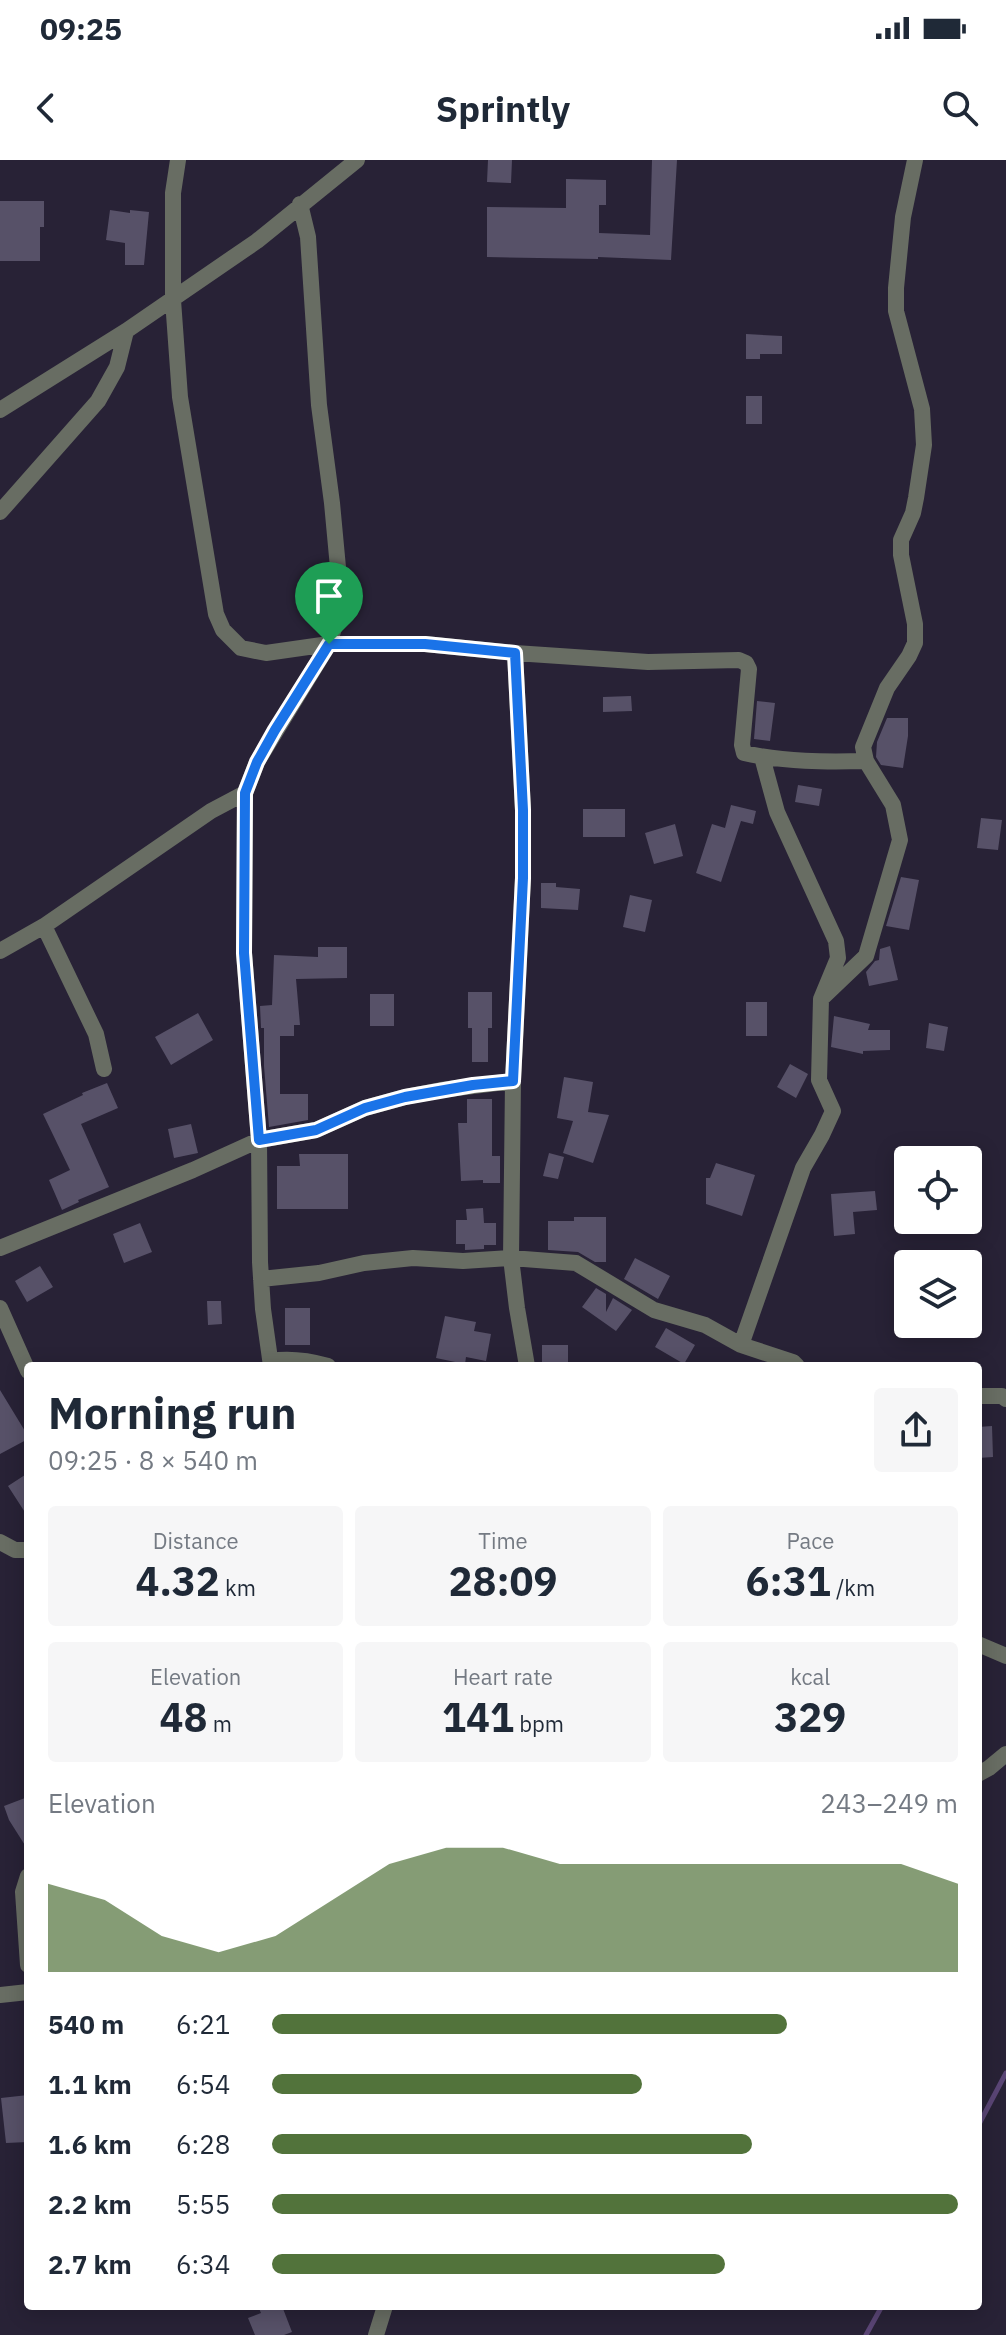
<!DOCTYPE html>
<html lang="en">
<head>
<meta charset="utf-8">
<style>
	:root { --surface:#fff; --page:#f6f6f7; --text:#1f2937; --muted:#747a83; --accent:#52733b }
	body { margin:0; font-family:"IBM Plex Sans",sans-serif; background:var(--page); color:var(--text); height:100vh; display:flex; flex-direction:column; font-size:30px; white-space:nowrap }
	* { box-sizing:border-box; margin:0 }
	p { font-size:26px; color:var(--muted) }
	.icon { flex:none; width:44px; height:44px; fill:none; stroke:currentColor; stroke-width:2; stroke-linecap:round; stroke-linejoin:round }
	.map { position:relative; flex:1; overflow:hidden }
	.drawer { position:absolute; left:24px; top:1202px; width:958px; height:948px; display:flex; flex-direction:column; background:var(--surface); border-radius:8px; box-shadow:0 4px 20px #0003 }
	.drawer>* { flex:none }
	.tools { position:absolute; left:894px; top:986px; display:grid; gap:16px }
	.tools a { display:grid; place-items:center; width:88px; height:88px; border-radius:8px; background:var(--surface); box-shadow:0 4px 20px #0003; font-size:40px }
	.pin { position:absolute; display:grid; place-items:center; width:68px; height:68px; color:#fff; margin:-82px -34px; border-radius:50% 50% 50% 0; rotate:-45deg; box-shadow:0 0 8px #0007 }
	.pin .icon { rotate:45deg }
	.round { display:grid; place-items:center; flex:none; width:84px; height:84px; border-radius:8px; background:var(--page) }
	.summary { display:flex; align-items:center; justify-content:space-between; height:136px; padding:0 24px }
	h1 { font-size:44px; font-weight:800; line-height:60px }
	.figures { display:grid; grid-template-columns:repeat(3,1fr); gap:12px; height:136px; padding:8px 24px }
	.figures div { display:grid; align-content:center; border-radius:8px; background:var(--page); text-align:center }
	.figures b { font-size:40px; font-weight:800 }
	.figures small { font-size:22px; font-weight:400 }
	.figures p { font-size:22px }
	.chart { height:224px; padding:16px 24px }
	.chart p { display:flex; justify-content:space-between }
	.chart svg { width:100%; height:144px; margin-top:8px; fill:var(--accent); opacity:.7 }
	ul { padding:0 24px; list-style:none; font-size:26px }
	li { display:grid; grid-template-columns:128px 96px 1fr; align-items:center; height:60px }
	li i { height:20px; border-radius:10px; background:var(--accent) }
	.status { display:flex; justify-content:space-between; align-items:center; height:56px; padding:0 40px; background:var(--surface); direction:ltr }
	.status svg { height:22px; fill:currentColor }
	header { display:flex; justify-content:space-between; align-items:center; height:104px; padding:0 24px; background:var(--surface); font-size:36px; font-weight:800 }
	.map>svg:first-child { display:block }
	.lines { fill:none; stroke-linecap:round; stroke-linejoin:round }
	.stream { stroke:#5a4575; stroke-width:5 }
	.building { fill:#575168 }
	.minor { stroke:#686d63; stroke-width:16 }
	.route-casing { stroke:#fff; stroke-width:16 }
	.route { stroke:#1a73e8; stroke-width:10 }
</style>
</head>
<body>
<div class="status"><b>09:25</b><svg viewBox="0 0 49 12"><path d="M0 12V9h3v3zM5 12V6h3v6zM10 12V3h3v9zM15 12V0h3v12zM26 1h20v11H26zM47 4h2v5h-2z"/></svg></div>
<header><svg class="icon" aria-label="back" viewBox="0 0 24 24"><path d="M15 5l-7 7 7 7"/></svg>Sprintly<svg class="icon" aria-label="search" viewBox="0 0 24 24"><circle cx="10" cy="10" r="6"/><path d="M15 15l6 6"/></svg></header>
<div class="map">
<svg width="1006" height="2175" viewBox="0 0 1006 2175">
	<rect width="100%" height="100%" fill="#282236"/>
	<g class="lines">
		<path class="stream" d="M978,1966L1006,1913
			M866,2175L882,2146"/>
	</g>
	<path class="building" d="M488,0H512L511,23L487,22Z
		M652,0H677L671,100L598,97V99L487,97V47L566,48V19L606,20V45H599V73L650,75Z
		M0,41H44V67H40V101H0Z
		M110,50L130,53V50L149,52L144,105H125V83L106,80Z
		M746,174L782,176V194H760V199H746Z
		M746,236H762V264H746Z
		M631,536L632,551L603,552V537Z
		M757,541L775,543L770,581L754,579Z
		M887,558H908V576L903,608L881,605L876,597L877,582Z
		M798,625L822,629L819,646L795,642Z
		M731,645L756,651L753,664L741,661L721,722L696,713L712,664L725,668Z
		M583,649H625V677H583Z
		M981,658L1002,660L998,690L977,688Z
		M675,664L683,696L654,704L645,673Z
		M901,717L919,720L909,770L886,766Z
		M541,723H556V727L580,729L578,750L541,748Z
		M630,735L652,740L645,772L623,767Z
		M890,786L898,820L869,826L866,812L875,801L879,800L880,789Z
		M318,787H347V818L296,819L300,865H294V876H280V934H308V960L269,967L264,906V868H261L260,846L272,845L274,795L318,797Z
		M468,832H492V868H488V902H472V868H468Z
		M370,834H394V866H370Z
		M746,842H767V876H746Z
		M198,853L213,880L171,905L155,877Z
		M834,856L870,864L868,870H890V890L863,891V894L831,887Z
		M929,863L948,867L944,891L926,888Z
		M790,904L808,914L796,938L777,927Z
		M564,917L593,922L588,952L609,955L593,1003L563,993L573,961L557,958Z
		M107,923L118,948L81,964L109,1027L78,1040L79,1042L62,1050L49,1020L70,1010L43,954L83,935L82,933Z
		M467,939H492V996H500V1023H483V1020L461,1021L458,963H467Z
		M191,964L198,993L174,998L168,969Z
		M549,993L564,997L558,1019L543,1016Z
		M299,994H348V1049H277V1006H300Z
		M716,1003L755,1015L742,1056L706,1044V1018H710Z
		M875,1031L877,1050L853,1052L855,1074L834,1076L831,1034Z
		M483,1048L484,1063H496V1085H484V1089L465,1090V1084H456V1060H467L466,1049Z
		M574,1057H606V1102H595L578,1092L548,1090V1061H574Z
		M140,1063L152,1092L124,1103L113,1074Z
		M635,1098L670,1116L658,1139L624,1119Z
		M40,1106L53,1127L27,1142L15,1121Z
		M596,1128L606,1134V1152L613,1138L632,1150L616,1171L582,1147Z
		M207,1141H221L222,1164L208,1165Z
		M285,1148H310V1185H285Z
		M445,1156L476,1162L474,1171L491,1174L486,1201L466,1197L465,1204L436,1198Z
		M666,1168L695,1185L684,1204L655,1187Z
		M542,1185H568V1206H542Z
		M0,1230L28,1276V1279L0,1294Z
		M992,1266L993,1297L978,1298V1267Z
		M28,1313V1357L8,1326Z
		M25,1638L28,1647V1690L9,1660L4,1646Z
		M28,1935V1982L6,1983L1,1938Z
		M258,2146H282L292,2172L284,2175H255L248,2158L261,2153Z"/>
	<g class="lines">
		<path class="minor" d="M178,0L173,33V140L180,237L216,454L223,470L241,488L266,493L329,484H425L515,493L648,502L739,500L746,503L749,509L742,585L744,593C784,602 826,602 866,601
			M0,250L126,171L257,81L357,0
			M0,352L98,241L117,207L126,171
			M515,493L523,650V718L513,921L511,1098L517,1148L527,1206
			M44,766L96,874L104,909
			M0,791L44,766L211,651L245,633
			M821,839L866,796L900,680L893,645L866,601L863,587L887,528L909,496L915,483V464L901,395V380L913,353L916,338L924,285L922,249L896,151V128L903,57L915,0
			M0,1088L193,1010L259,980L316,970L365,948L405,937L441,930L513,921
			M261,1119L319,1113L364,1103L413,1098L463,1101L511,1098L576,1103L654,1150L705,1165L741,1185L793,1202L797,1206
			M0,1148L28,1211
			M741,1185L803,1008L822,975L833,951L819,920L821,839L838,798L836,781L777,652L762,597
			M271,1201C290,1198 310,1201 328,1206
			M271,1206L263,1149L260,1102L259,980L244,793L245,633L257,602L329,484L336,462L340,429L332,343L319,245L308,77L300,44
			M978,1236H1002L1006,1239
			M0,1382L15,1390H28
			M978,1484L1006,1496
			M978,1614L989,1608L1006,1594
			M28,1716L23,1732L28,1805
			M0,1835L28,1832
			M376,2175L385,2146"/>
	</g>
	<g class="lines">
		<defs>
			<path id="route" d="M329,484H425L515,493L523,650V718L513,921L473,925L405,937L365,948L316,970L259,980L244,793L245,633L257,602L275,570Z"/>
		</defs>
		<use href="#route" class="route-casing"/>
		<use href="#route" class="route"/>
	</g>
</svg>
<div class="tools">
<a><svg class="icon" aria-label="locate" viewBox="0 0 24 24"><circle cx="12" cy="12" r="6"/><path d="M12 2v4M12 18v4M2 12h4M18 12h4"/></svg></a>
<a><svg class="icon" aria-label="layers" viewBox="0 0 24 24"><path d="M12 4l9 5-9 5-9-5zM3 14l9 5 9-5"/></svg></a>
</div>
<div class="pin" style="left:329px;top:484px;background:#1e9e55"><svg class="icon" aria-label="arrive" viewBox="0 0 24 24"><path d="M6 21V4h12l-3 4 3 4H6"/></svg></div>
<section class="drawer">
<div class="summary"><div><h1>Morning run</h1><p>09:25 · 8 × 540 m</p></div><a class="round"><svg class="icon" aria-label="share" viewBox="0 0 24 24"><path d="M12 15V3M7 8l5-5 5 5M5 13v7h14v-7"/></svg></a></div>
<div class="figures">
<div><p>Distance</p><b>4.32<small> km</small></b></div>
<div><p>Time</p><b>28:09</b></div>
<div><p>Pace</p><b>6:31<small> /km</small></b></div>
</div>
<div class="figures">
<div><p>Elevation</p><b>48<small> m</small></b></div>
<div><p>Heart rate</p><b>141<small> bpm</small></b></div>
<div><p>kcal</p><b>329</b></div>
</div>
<div class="chart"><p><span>Elevation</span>243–249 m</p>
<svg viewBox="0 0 160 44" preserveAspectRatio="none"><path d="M0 44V17L10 22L20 33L30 38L40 33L50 22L60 11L70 6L80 6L90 11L100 11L110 11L120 11L130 11L140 11L150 11L160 17V44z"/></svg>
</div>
<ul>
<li><b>540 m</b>6:21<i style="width:75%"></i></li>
<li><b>1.1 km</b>6:54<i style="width:54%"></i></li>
<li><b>1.6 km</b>6:28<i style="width:70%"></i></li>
<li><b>2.2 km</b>5:55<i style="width:100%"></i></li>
<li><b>2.7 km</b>6:34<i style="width:66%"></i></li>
</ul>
</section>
</div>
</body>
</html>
